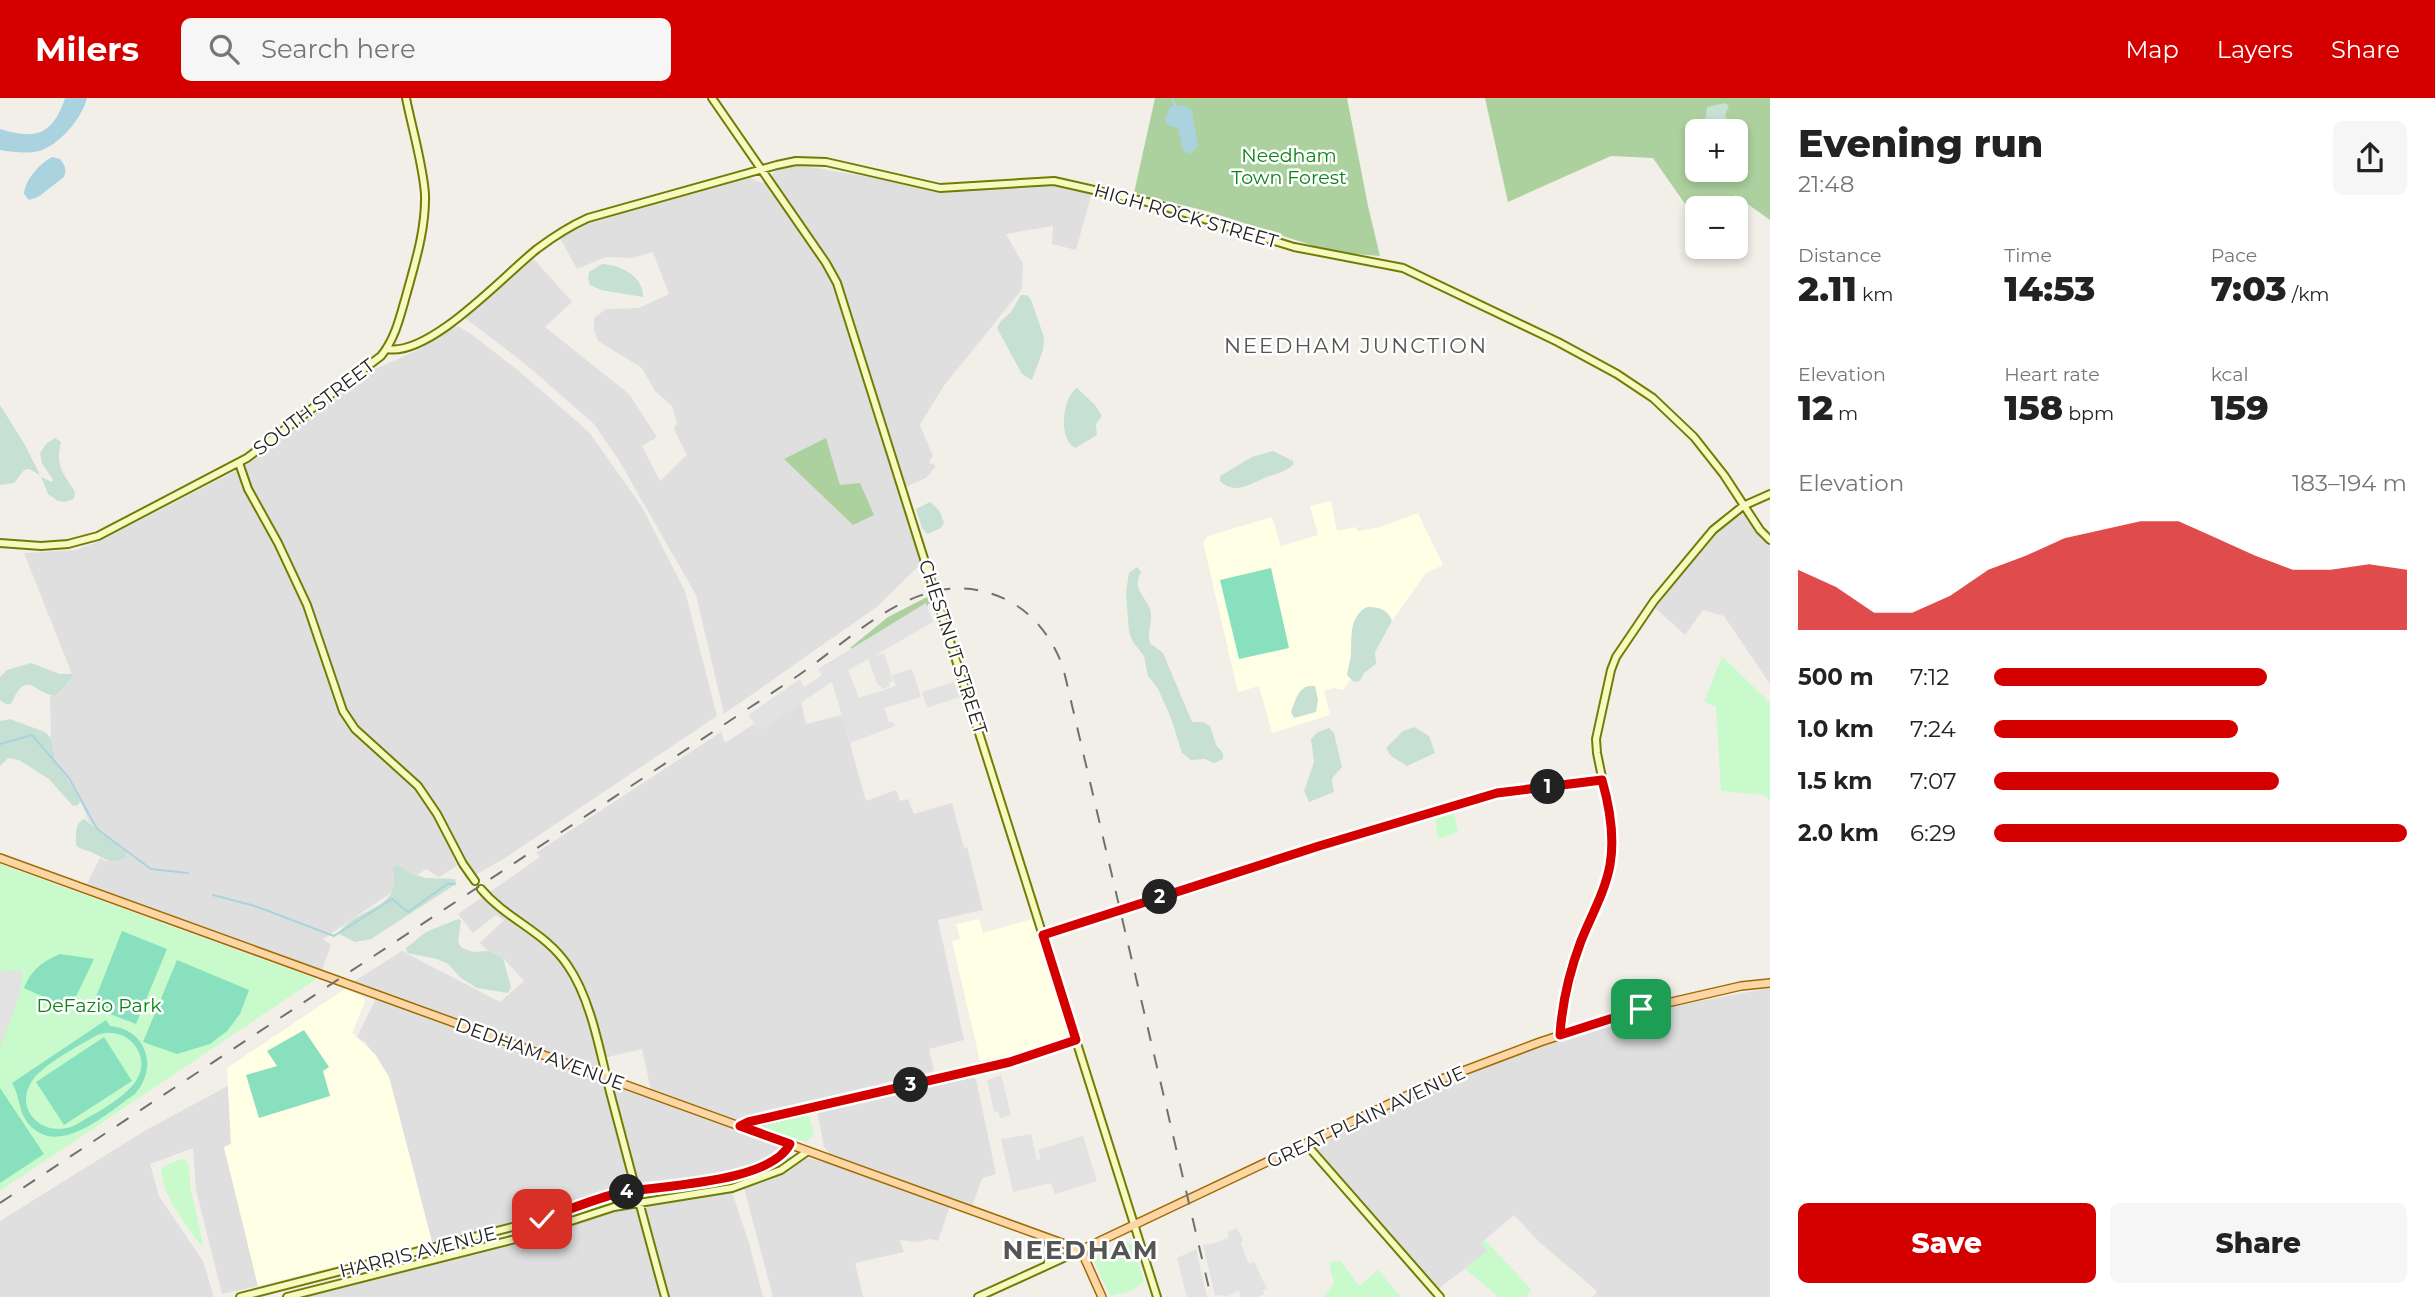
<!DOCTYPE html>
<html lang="en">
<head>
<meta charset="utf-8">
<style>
	:root { --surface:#fff; --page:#f6f6f6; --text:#222; --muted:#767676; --accent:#d40000 }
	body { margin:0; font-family:Montserrat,sans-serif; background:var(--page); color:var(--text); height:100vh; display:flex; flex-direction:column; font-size:26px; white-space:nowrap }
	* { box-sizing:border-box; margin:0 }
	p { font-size:23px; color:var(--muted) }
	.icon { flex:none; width:38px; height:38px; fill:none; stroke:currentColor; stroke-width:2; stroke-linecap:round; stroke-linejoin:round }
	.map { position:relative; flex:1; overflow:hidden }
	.side { display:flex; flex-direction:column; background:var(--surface); width:665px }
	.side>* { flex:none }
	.controls { position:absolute; left:1685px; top:21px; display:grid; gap:14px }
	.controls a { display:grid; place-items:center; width:63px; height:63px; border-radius:10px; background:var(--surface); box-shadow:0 4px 10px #0003; font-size:35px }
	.pin { position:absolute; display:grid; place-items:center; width:60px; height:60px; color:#fff; margin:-30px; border-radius:14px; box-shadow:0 4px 10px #0006 }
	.km { position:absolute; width:35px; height:35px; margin:-18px; border-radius:50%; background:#222; color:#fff; font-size:19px; line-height:35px; text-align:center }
	.round { display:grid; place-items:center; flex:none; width:74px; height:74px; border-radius:10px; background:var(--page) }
	.overview { display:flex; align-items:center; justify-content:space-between; height:119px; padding:0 28px }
	h1 { font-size:38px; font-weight:800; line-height:52px }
	.figures { display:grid; grid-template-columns:repeat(3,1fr); gap:10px; height:119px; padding:7px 28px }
	.figures div { display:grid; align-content:center }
	.figures b { font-size:35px; font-weight:800 }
	.figures small { font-size:19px; font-weight:400 }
	.figures p { font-size:19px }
	.chart { height:196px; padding:14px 28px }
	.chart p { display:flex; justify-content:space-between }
	.chart svg { width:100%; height:126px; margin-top:7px; fill:var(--accent); opacity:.7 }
	.cta { display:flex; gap:14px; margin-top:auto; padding:14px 28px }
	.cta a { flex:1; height:80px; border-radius:10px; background:var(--accent); color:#fff; font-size:28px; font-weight:800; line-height:80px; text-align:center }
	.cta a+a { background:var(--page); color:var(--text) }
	ul { padding:0 28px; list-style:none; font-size:23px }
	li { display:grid; grid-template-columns:112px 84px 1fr; align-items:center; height:52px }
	li i { height:18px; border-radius:9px; background:var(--accent) }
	header { display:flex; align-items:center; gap:42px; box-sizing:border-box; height:98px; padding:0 35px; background:var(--accent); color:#fff }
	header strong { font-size:33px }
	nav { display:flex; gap:38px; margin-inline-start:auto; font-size:24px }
	.search { width:490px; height:63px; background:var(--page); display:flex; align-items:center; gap:18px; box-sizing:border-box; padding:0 24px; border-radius:10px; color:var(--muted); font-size:26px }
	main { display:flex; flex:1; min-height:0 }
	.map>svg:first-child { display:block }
	.residential { fill:#e0dfdf; fill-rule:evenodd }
	.education { fill:#ffffe5 }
	.grass { fill:#cdebb0 }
	.forest { fill:#add19e; fill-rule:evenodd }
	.wetland { fill:#c6e0d4 }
	.park { fill:#c8facc }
	.pitch { fill:#88e0be; fill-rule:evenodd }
	.parking { fill:#e2e2e2 }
	.water { fill:#aad3df }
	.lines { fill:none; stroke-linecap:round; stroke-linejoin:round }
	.stream { stroke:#aad3df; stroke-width:2 }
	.secondary-casing { stroke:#707d05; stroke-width:10 }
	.primary-casing { stroke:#a06b00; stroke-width:10 }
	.secondary { stroke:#f7fabf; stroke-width:6 }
	.primary { stroke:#fcd6a4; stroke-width:7 }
	.rail { stroke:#707070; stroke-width:2; stroke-dasharray:14 14; stroke-linecap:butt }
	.route-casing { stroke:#fff; stroke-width:14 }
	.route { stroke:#d40000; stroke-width:9 }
	.labels { text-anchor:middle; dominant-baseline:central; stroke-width:5; stroke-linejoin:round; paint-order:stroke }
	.park-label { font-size:19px; fill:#0c8416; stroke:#fff }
	.street-label { font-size:19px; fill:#222; stroke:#fff }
	.neighbourhood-label { font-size:21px; letter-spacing:2px; fill:#555; stroke:#fff }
	.district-label { font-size:26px; font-weight:bold; letter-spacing:2px; fill:#555; stroke:#fff }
</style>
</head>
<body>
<header>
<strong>Milers</strong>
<div class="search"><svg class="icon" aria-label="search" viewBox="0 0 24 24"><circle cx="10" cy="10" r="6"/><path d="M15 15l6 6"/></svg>Search here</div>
<nav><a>Map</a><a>Layers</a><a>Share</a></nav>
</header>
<main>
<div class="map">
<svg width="1770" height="1199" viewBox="0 0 1770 1199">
	<rect width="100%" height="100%" fill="#f2efe9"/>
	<path class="residential" d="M793,66L892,83L932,92L956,93L1041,87L1092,94L1076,152L1052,146L1053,128L1006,136L1023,166L1022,191L943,289L920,327L933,358L929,364L936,368L926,380L905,389L928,459L878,508L724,616L696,497L618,361L594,326L524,265L465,220L533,160L572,204L545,229L629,296L657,339L642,348L660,383L687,357L674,331L677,324L672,308L655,293L642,270L598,243L594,232V220L606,211L639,210L669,196L653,154L632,160L606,159L577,171L560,140L591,123L749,79L762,85L772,83L771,79L775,72ZM826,341L840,387L785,362Z
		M452,229H459L471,236L520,274L589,334L642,409L685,493L717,618L505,760L467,782L458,767L439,779L426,771L323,841L331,847L322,872L86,788L100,760L105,763H117L127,759V756L89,724L78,698L55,660L51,640L50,598L58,596L62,592L72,579V576L24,455L76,452L104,441L222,380L248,366L371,273L422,250Z
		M1739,414L1744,416L1762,441L1770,447V586L1724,518L1703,512L1685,537L1654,509L1713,435Z
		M801,604L806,626L842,617L866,703L896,692L900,703L908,701L914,716L952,705L964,750L967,749L983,812L938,822L964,942L929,951L934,973L733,1022L651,992L642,951L599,961V968L591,971L353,884L402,853L500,904L524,883L503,860L488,853L480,845L504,822L496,817L473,835L458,816L540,759L536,755L721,634L725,645L754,626L759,632Z
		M1770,890V1199H1593L1597,1193L1538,1143L1514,1117L1481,1145L1488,1153L1438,1191L1317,1056L1316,1051L1320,1046L1391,1009L1450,983L1537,950L1668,909Z
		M376,901L603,985L630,1088L627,1091L531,1121L432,1144L389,979L366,945L357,939Z
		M971,978L976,981L996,1076L982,1080L972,1109L831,1057L824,1049L817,1013Z
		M228,988L231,1047L224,1049L258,1188L222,1196L196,1092L193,1050L150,1066L159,1098L203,1163L214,1199H0V1123L146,1032Z
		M622,990L781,1046L782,1054L751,1070L725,1077L640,1089L614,998L615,994Z
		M808,1060L849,1071L950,1108L938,1143L930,1141L915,1144L900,1142L904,1154L855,1165L863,1199H773L744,1090L788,1072Z
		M732,1094L749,1145L763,1199H670L645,1111L649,1106Z
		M627,1108H636L638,1111L663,1199H297L524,1141Z"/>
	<path class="education" d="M1331,403L1337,433L1356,429L1358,433L1380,429L1418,415L1443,467L1426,475L1343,592L1333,590L1324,593L1330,617L1272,635L1259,588L1238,594L1203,444L1208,438L1272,419L1281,448L1318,437L1310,408Z
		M979,821L983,835L1032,821L1068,937L1016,955L980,963L952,843L960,841L956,826Z
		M345,891L362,898L365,903L352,935L375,956L389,979L432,1144L258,1188L224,1049L231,1046L227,970Z"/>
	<path class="grass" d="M629,1097L630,1101L628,1103L528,1135L524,1132L527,1128L612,1100Z"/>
	<path class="forest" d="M1155,0H1347L1368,108L1380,158L1345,155L1317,149L1210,114L1134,95Z
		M1485,0H1770V122L1735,97L1725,110H1698L1697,123L1653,60L1611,58L1508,104ZM1698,33H1736V72H1698Z
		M826,340L840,387L860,385L874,417L853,427L784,361Z
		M929,498L932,505L928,506V508L920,511L852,551L850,550L888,519Z"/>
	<path class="wetland" d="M1725,5L1729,8L1725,17L1731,33H1711L1705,24L1707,9Z
		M602,166C620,167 644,178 643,199L601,192L590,187L588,180L589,174Z
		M1021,197H1027L1031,202L1044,239L1043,252L1032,282L1022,276L997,230L1000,224L1011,214Z
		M1077,290L1095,307L1102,318L1096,326L1097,337L1075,350C1058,341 1062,299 1077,290Z
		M0,307L25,347L40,377L29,371L24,372L14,385L0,387Z
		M55,340L61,344C55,369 63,374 75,394L74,401L65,404L58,403L48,396L41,379L52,384L53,382L42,365L40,355L46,346Z
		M1273,353L1293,363V367C1285,374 1278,375 1267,379C1251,385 1235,398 1220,383V378L1252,359Z
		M930,404L939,412L944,425L941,430L927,436L922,430L916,411Z
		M1137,469L1141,474C1130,493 1149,499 1151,516C1152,526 1147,535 1150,545L1163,555L1192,624H1203L1210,628L1216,647L1223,655V661L1214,665L1205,661L1191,662L1182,655L1171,620L1158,591L1148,578L1144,558L1133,544L1129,534L1126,494L1129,475Z
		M1367,509C1378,509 1388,511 1392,523L1375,554L1376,566L1364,575L1360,583L1354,584L1347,577C1348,569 1351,562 1351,554C1352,537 1349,519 1367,509Z
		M31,565L60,576H72V579L62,592L55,598C33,595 27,570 11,606H6L0,602V579L7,572Z
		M1308,588H1315L1318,602L1316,614L1294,620L1291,614C1295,604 1297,592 1308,588Z
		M10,621L45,634L51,640L55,661L78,698L80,704L78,707L73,708L49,681L19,662L8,660L0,668V623Z
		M1414,629L1429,638L1435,655L1407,668L1391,658L1386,650L1403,633Z
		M1329,630L1334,635L1342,669C1332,682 1330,676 1334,694L1309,704L1304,693L1314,664L1311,641L1318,634Z
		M84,721L126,754L127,759C110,768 107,761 93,755C86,751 82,753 76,747C76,738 74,726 84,721Z
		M398,767L410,775L425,780L455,781L456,786L371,841L355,844L339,836C348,814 390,813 394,787C395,783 393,775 393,770Z
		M458,821L461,822L458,844L462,850L473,854L488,853L503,860L511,889L508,895L477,890L461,880L448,866L437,861L407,855L406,850L426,834Z"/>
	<path class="park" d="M1722,558L1770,605V702L1764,697L1721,693L1716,608L1704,604Z
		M1451,702L1458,734L1438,741L1433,704L1442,706Z
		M0,766L316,881L0,1093Z
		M809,1017L814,1037L806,1044L760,1029Z
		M183,1061L188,1064L191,1092L203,1146H200C184,1124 163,1099 161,1071L168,1066Z
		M1485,1142L1531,1191L1526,1199H1499L1465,1171L1487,1153L1481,1145Z
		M1125,1144L1133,1147L1144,1183L1132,1193L1110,1198L1094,1163L1099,1156L1113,1153Z
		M1341,1163L1359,1188L1378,1172L1401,1199H1323L1334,1186L1329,1164Z"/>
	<path class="pitch" d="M1271,470L1289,550L1239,561L1220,482Z
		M122,833L167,851L136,926L92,909Z
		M60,856L94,861L70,911L24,890C32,871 42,864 60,856Z
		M177,862L249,892L240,916L227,933L210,946L177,956L143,944Z
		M106,922L110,928C146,931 159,969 135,996C108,1014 57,1063 27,1024C18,1012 20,997 12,985ZM104,935C117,934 128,938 136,949C159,985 103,1010 79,1025C49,1044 11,1014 32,983C43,966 79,948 97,937Z
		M304,932L329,969L323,973L330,998L259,1020L246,977L277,968L267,953Z
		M104,939L132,983L64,1027L36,984Z
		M0,990L44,1056L0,1085Z"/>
	<path class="parking" d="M926,505L933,524L874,558L884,555L893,583L889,585L890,588L882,591L881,587L878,588L868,561L848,572L859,600L896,588L892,577L912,571L921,599L884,610L889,624H893L895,628L850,645L832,584L759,632L748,617L800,581L804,589L822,577L818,571Z
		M954,584L959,599L927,610L922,594Z
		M22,872L20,896L0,949V874Z
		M1001,977L1011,1017L1000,1020L998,1013L994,1014L987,982Z
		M1031,1036L1037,1062L1041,1061L1038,1052L1083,1038L1097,1083L1055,1096L1051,1085L1013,1094L1001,1041Z
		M1237,1130L1243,1142L1241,1145L1245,1157L1249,1166L1254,1164L1267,1191L1263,1192L1264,1196L1258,1199H1241L1239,1192L1227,1199L1221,1197L1215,1198L1203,1147L1216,1145L1229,1139L1228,1134Z
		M1196,1151L1207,1199H1187L1177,1160Z"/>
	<path class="water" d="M65,0H87C82,20 60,47 39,53C27,56 13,54 0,52V31C36,42 53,37 65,0Z
		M1180,7L1190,10L1192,14L1198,48L1190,56L1183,52L1178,30L1168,27L1165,21L1170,9Z
		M52,59L60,61C65,67 67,71 64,79L38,99L29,102L24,96C25,82 39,66 52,59Z"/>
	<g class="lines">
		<path class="stream" d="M1172,0L1175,7
			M0,646L32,637L69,680L97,731L151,771L188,775
			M213,797L255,808L334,838L392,801L408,814L447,786H455"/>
		<defs>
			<path id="secondary" d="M712,0L826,165L837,185L1157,1199
				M387,251C430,259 504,177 537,151C553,139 570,128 588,120L777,67L796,63L826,64L940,90L1054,83L1156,106L1294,149L1403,170L1558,244L1617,276L1653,300L1694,339L1724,377L1760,432L1770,442
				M239,365L248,391L278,445L307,507L343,613L355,631L418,688L437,716L463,766L475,783
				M0,445L41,448L68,446L98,438L247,360L381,258C395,241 400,219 406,198C415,165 426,131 425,96C423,67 412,30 406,0
				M481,791C507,822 546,834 568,868C591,901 600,954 610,994C628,1062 646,1131 665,1199
				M1043,837L1319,748L1497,695L1602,682
				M1560,938L1564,907L1580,847L1604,791L1611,764L1612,728L1597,655L1596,641L1611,572L1616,559L1654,503L1713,432L1743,408L1770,396
				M740,1028L1010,964L1076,942
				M1306,1046L1440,1199
				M1047,1140L1052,1154L1047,1167
				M240,1199L524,1126L616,1096L734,1078L777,1061L784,1057L790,1046
				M287,1199L519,1140L614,1109L732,1090L781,1072L808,1053
				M978,1199L1081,1152"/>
			<path id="primary" d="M0,760L1081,1152
				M1081,1152L1442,981L1540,944L1641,911L1741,888L1770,885
				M1081,1152L1102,1199"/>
		</defs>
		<use href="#secondary" class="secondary-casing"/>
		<use href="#primary" class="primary-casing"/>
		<use href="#secondary" class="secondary"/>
		<use href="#primary" class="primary"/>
		<path class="rail" d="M0,1105L796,579C858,537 923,463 1005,501C1034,515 1052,540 1063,569L1211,1199"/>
	</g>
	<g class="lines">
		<defs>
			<path id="route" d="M542,1121C567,1113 593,1101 619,1095C660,1087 769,1086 790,1046L740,1028L748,1024L1010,964L1076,942L1043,837L1319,748L1497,695L1602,682C1610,710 1615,738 1610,767C1605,794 1591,818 1581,843C1570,872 1562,906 1560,937L1641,911"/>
		</defs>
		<use href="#route" class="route-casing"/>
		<use href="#route" class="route"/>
	</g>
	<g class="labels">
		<g class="park-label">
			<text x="1289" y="57">Needham<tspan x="1289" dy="22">Town Forest</tspan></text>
			<text x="99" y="907">DeFazio Park</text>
		</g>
		<g class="street-label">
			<text transform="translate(1186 118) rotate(16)">HIGH ROCK STREET</text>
			<text transform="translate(314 309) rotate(-37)">SOUTH STREET</text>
			<text transform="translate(953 549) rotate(72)">CHESTNUT STREET</text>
			<text transform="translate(540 956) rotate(20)">DEDHAM AVENUE</text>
			<text transform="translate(1366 1019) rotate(-25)">GREAT PLAIN AVENUE</text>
			<text transform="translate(418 1154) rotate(-14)">HARRIS AVENUE</text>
		</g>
		<g class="neighbourhood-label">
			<text x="1356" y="247">NEEDHAM JUNCTION</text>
		</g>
		<g class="district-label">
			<text x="1081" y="1152">NEEDHAM</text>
		</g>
	</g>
</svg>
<div class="controls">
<a>+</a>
<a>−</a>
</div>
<div class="pin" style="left:1641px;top:911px;background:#1e9e55"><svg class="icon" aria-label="arrive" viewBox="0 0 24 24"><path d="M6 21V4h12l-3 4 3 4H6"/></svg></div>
<div class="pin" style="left:542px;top:1121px;background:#d93025"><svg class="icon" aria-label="check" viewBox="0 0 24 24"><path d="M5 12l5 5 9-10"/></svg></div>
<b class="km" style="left:1548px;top:689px">1</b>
<b class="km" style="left:1160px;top:799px">2</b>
<b class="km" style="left:911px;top:987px">3</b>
<b class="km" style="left:627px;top:1094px">4</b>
</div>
<section class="side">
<div class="overview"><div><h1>Evening run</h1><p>21:48</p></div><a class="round"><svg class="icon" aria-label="share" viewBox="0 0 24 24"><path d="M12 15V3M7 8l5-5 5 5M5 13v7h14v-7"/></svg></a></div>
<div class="figures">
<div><p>Distance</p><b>2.11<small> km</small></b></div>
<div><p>Time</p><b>14:53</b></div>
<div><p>Pace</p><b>7:03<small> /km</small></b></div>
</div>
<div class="figures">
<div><p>Elevation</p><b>12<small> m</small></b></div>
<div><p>Heart rate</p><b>158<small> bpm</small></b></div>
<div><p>kcal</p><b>159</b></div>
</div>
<div class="chart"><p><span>Elevation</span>183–194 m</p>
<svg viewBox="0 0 160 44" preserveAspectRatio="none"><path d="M0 44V23L10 29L20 38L30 38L40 32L50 23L60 18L70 12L80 9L90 6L100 6L110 12L120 18L130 23L140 23L150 21L160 23V44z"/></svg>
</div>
<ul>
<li><b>500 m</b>7:12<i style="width:66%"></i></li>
<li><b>1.0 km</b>7:24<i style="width:59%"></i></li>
<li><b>1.5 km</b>7:07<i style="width:69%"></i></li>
<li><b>2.0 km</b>6:29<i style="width:100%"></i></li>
</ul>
<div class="cta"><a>Save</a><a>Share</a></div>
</section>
</main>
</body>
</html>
